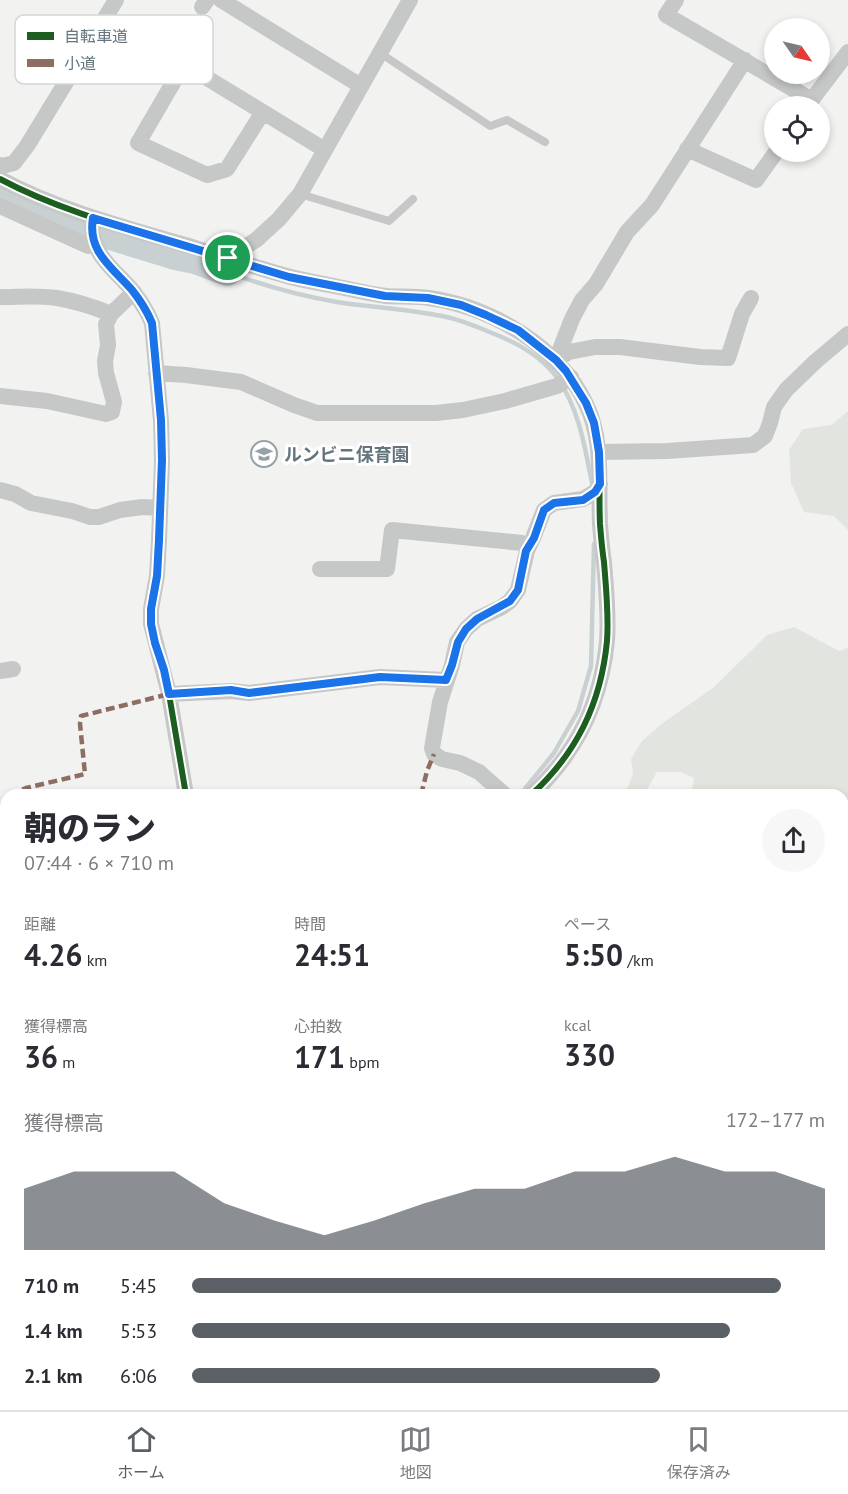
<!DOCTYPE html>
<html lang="ja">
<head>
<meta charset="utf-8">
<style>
	:root { --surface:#fff; --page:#f7f7f7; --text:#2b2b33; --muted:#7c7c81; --line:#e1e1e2; --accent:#5b6067 }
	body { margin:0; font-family:"PT Sans","Noto Sans JP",sans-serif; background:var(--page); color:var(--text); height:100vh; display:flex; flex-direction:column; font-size:22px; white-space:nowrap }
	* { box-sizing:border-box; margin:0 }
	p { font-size:20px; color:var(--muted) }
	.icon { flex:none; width:33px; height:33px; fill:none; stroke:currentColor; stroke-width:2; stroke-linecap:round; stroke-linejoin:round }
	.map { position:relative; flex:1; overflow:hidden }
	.details { position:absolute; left:0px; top:789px; width:849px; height:621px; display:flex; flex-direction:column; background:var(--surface); border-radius:18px 18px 0 0; box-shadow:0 3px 9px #0003 }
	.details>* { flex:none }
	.needle { width:39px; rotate:124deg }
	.controls { position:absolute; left:764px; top:18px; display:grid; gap:12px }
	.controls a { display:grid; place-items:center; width:66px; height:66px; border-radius:50%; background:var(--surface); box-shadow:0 3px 9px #0003; font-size:30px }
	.pin { position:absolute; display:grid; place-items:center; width:51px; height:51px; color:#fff; margin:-26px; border:3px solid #fff; border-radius:50%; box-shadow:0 2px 6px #0007 }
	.round { display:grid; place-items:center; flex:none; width:63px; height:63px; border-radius:32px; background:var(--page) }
	.overview { display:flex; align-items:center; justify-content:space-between; height:102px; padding:0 24px }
	h1 { font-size:33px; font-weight:800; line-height:45px }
	.stats { display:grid; grid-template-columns:repeat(3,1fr); gap:9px; height:102px; padding:6px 24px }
	.stats div { display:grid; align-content:center }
	.stats b { font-size:30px; font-weight:800 }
	.stats small { font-size:16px; font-weight:400 }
	.stats p { font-size:16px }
	.chart { height:168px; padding:12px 24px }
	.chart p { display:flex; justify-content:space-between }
	.chart svg { width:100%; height:108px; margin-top:6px; fill:var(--accent); opacity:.7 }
	ul { padding:0 24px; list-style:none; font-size:20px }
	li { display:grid; grid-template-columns:96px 72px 1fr; align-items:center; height:45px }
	li i { height:15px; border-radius:8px; background:var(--accent) }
	.tab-bar { display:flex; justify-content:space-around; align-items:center; height:84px; border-top:2px solid var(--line); background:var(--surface); font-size:16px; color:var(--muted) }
	.tab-bar a { display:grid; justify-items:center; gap:3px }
	.tab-bar .active { color:var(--accent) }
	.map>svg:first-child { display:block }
	.green { fill:#e2e5df }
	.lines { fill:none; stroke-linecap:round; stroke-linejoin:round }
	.stream { stroke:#c8d0d2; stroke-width:4.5 }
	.river { stroke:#c8d0d2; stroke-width:28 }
	.service { stroke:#c6c8c8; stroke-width:8 }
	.minor { stroke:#c6c8c8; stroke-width:16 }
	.tertiary { stroke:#c6c8c8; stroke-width:21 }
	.quiet { stroke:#8d6e63; stroke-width:4.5; stroke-dasharray:9 4.5; stroke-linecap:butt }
	.cycleway-casing { stroke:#fff; stroke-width:10 }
	.cycleway { stroke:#1b5e20; stroke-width:6 }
	.route-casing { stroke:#fff; stroke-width:12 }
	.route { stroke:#1a73e8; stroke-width:8 }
	.labels { text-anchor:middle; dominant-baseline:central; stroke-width:6; stroke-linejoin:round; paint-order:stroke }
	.poi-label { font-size:18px; font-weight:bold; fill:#65757e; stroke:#fff; text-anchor:start }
	.key { fill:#fff; stroke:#d1d6d8; stroke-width:1.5 }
	.key-label { font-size:16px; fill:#65757e }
</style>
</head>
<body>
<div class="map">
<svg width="848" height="1410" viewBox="0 0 848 1410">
	<rect width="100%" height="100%" fill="#f2f2f1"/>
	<path class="green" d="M848,411V530L834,516L804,512L791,483L789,450L803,429L831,425Z
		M794,627L839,651L848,648V1266L843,1267V795H691L694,778L681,772H657L644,795H625L633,774L631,759L642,741L664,722L713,688L767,635Z
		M0,1224L6,1230V1404H41L44,1410H0Z
		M843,1372L848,1376V1410H261L266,1404H843Z"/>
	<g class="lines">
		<path class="stream" d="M227,272C262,285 300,296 337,302C370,307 403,309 436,315C457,318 477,327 497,335C521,345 542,357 558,379C579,409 585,448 592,483
			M517,795L524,790L554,753L578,711L591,666L594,544
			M112,1404L114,1410"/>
		<path class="river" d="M0,195L78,226L175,256L195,260L227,272"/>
		<path class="service" d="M380,53L490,126L507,120L545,142
			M300,194L389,221L413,199"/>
		<path class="minor" d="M221,0L361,86
			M676,0L666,15L812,100
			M202,7L207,0
			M807,106L848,52
			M263,112L227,169L207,175L138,143L184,64L325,150
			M687,149L756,180L776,152
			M0,165L2,166L14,163L27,146L116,0
			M0,179C58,210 123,227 185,245C219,255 253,267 287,276C304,281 322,283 339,287C355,290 371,294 386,296C400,297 415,296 429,298C491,307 559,346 586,404C604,441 598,484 600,524C601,537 602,549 604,562C606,588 609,615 607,641C601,703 577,753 531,795
			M0,206L88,246L94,244
			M93,218C87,252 113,268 132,290C140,300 147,311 152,323L161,421L162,461L159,540L157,576L151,609V624L169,694L186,795
			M228,258L256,240L279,219L300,194L410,0
			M0,297C19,297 38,295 57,298C75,301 94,307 111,314
			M556,360L572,319L582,300L596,284L627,232L652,205L745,60
			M556,360L569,352L595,347H620L700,357L728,358L742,314L751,298
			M156,373L186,375L241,382L294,405L317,413H436L463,410L505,401L557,386L571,377
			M0,396L47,401L106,414L112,412L114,402L106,373L105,361L108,345L106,324L111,314L134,292
			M599,452L667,451L753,445L765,436L770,423L774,407L786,390L816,361L848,334
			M0,490L15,494L31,503L72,511L90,517H99L120,510L142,507L160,508
			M320,569H387L392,530L522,543L529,546
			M0,671L13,669
			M169,694L231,691L249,693L380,677L446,680
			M505,795L479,772L460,763L442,759L434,754L432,748L440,702L452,665L457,642L466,629L477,619L502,607L510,601L518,590L527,551L533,538L544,510L554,503L583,499L595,492L600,484
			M0,826L6,840
			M0,960L6,959
			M98,1404L100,1410"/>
		<path class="tertiary" d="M843,1329L848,1330
			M225,1410L228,1404"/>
		<path class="quiet" d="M10,795L26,788L85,774L80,724L81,716L169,694
			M421,795L427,771L434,754"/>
		<defs>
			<path id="cycleway" d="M0,179C58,210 123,227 185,245C219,255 253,267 287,276C304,281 322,283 339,287C355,290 371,294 386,296C400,297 415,296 429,298C491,307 559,346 586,404C604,441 598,484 600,524C601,537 602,549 604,562C606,588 609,615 607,641C601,703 577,753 531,795
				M93,218C87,252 113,268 132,290C140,300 147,311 152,323L161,421L162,461L159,540L157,576L151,609V624L169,694L186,795"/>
		</defs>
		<use href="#cycleway" class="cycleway-casing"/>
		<use href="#cycleway" class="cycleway"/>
	</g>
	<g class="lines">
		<defs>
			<path id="route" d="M93,218L289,277L385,296L428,298L461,305L486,315L518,330L556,360L566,371L586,403L594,423L599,452L600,484L595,492L583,500L554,503L544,510L534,538L526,551L518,590L510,601L477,619L466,629L458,642L452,665L446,680L380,677L249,693L231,690L169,694L164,670L155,643L151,624V609L157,576L159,540L162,460L161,420L152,323C147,311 140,300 132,290C113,268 87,252 93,218Z"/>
		</defs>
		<use href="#route" class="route-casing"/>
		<use href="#route" class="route"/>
	</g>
	<defs>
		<symbol id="school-ring" viewBox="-11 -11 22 22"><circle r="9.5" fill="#fff" stroke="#96a1a6" stroke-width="1.5"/><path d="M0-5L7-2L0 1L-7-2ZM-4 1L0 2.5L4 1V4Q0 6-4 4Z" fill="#96a1a6"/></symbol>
	</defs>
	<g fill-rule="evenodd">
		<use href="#school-ring" x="249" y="439" width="30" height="30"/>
	</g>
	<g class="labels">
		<g class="poi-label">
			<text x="284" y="454">ルンビニ保育園</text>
		</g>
	</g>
	<rect x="15" y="15" width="198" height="69" rx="9" class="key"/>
	<rect x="27" y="32" width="27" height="8" fill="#1b5e20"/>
	<rect x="27" y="59" width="27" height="8" fill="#8d6e63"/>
	<g class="key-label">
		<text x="64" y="42">自転車道</text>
		<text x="64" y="69">小道</text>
	</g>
</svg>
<div class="controls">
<a><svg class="needle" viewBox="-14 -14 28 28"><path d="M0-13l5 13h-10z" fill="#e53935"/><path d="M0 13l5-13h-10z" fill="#7c7c81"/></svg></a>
<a><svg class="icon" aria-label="locate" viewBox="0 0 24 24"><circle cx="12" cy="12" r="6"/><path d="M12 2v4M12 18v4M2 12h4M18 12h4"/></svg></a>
</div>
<div class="pin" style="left:228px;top:258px;background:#1e9e55"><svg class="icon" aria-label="arrive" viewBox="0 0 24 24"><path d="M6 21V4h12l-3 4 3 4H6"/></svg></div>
<section class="details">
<div class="overview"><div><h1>朝のラン</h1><p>07:44 · 6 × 710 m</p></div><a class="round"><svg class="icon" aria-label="share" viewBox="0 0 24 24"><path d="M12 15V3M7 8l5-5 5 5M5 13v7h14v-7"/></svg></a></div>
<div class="stats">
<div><p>距離</p><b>4.26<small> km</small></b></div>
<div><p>時間</p><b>24:51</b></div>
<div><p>ペース</p><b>5:50<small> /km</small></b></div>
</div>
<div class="stats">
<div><p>獲得標高</p><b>36<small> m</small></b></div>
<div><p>心拍数</p><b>171<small> bpm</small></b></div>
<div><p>kcal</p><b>330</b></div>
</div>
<div class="chart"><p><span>獲得標高</span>172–177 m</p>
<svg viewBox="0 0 160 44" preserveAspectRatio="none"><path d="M0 44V19L10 12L20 12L30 12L40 25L50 32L60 38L70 32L80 25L90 19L100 19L110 12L120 12L130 6L140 12L150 12L160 19V44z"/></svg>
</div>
<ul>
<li><b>710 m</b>5:45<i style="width:93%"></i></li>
<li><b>1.4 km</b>5:53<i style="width:85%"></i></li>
<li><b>2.1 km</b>6:06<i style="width:74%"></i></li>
</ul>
</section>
</div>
<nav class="tab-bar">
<a class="active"><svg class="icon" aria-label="home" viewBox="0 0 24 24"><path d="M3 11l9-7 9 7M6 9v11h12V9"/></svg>ホーム</a>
<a><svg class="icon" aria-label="map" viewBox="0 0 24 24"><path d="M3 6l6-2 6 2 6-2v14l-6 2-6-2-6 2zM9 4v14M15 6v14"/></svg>地図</a>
<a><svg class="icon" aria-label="saved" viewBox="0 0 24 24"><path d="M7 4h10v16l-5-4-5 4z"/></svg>保存済み</a>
</nav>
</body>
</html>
